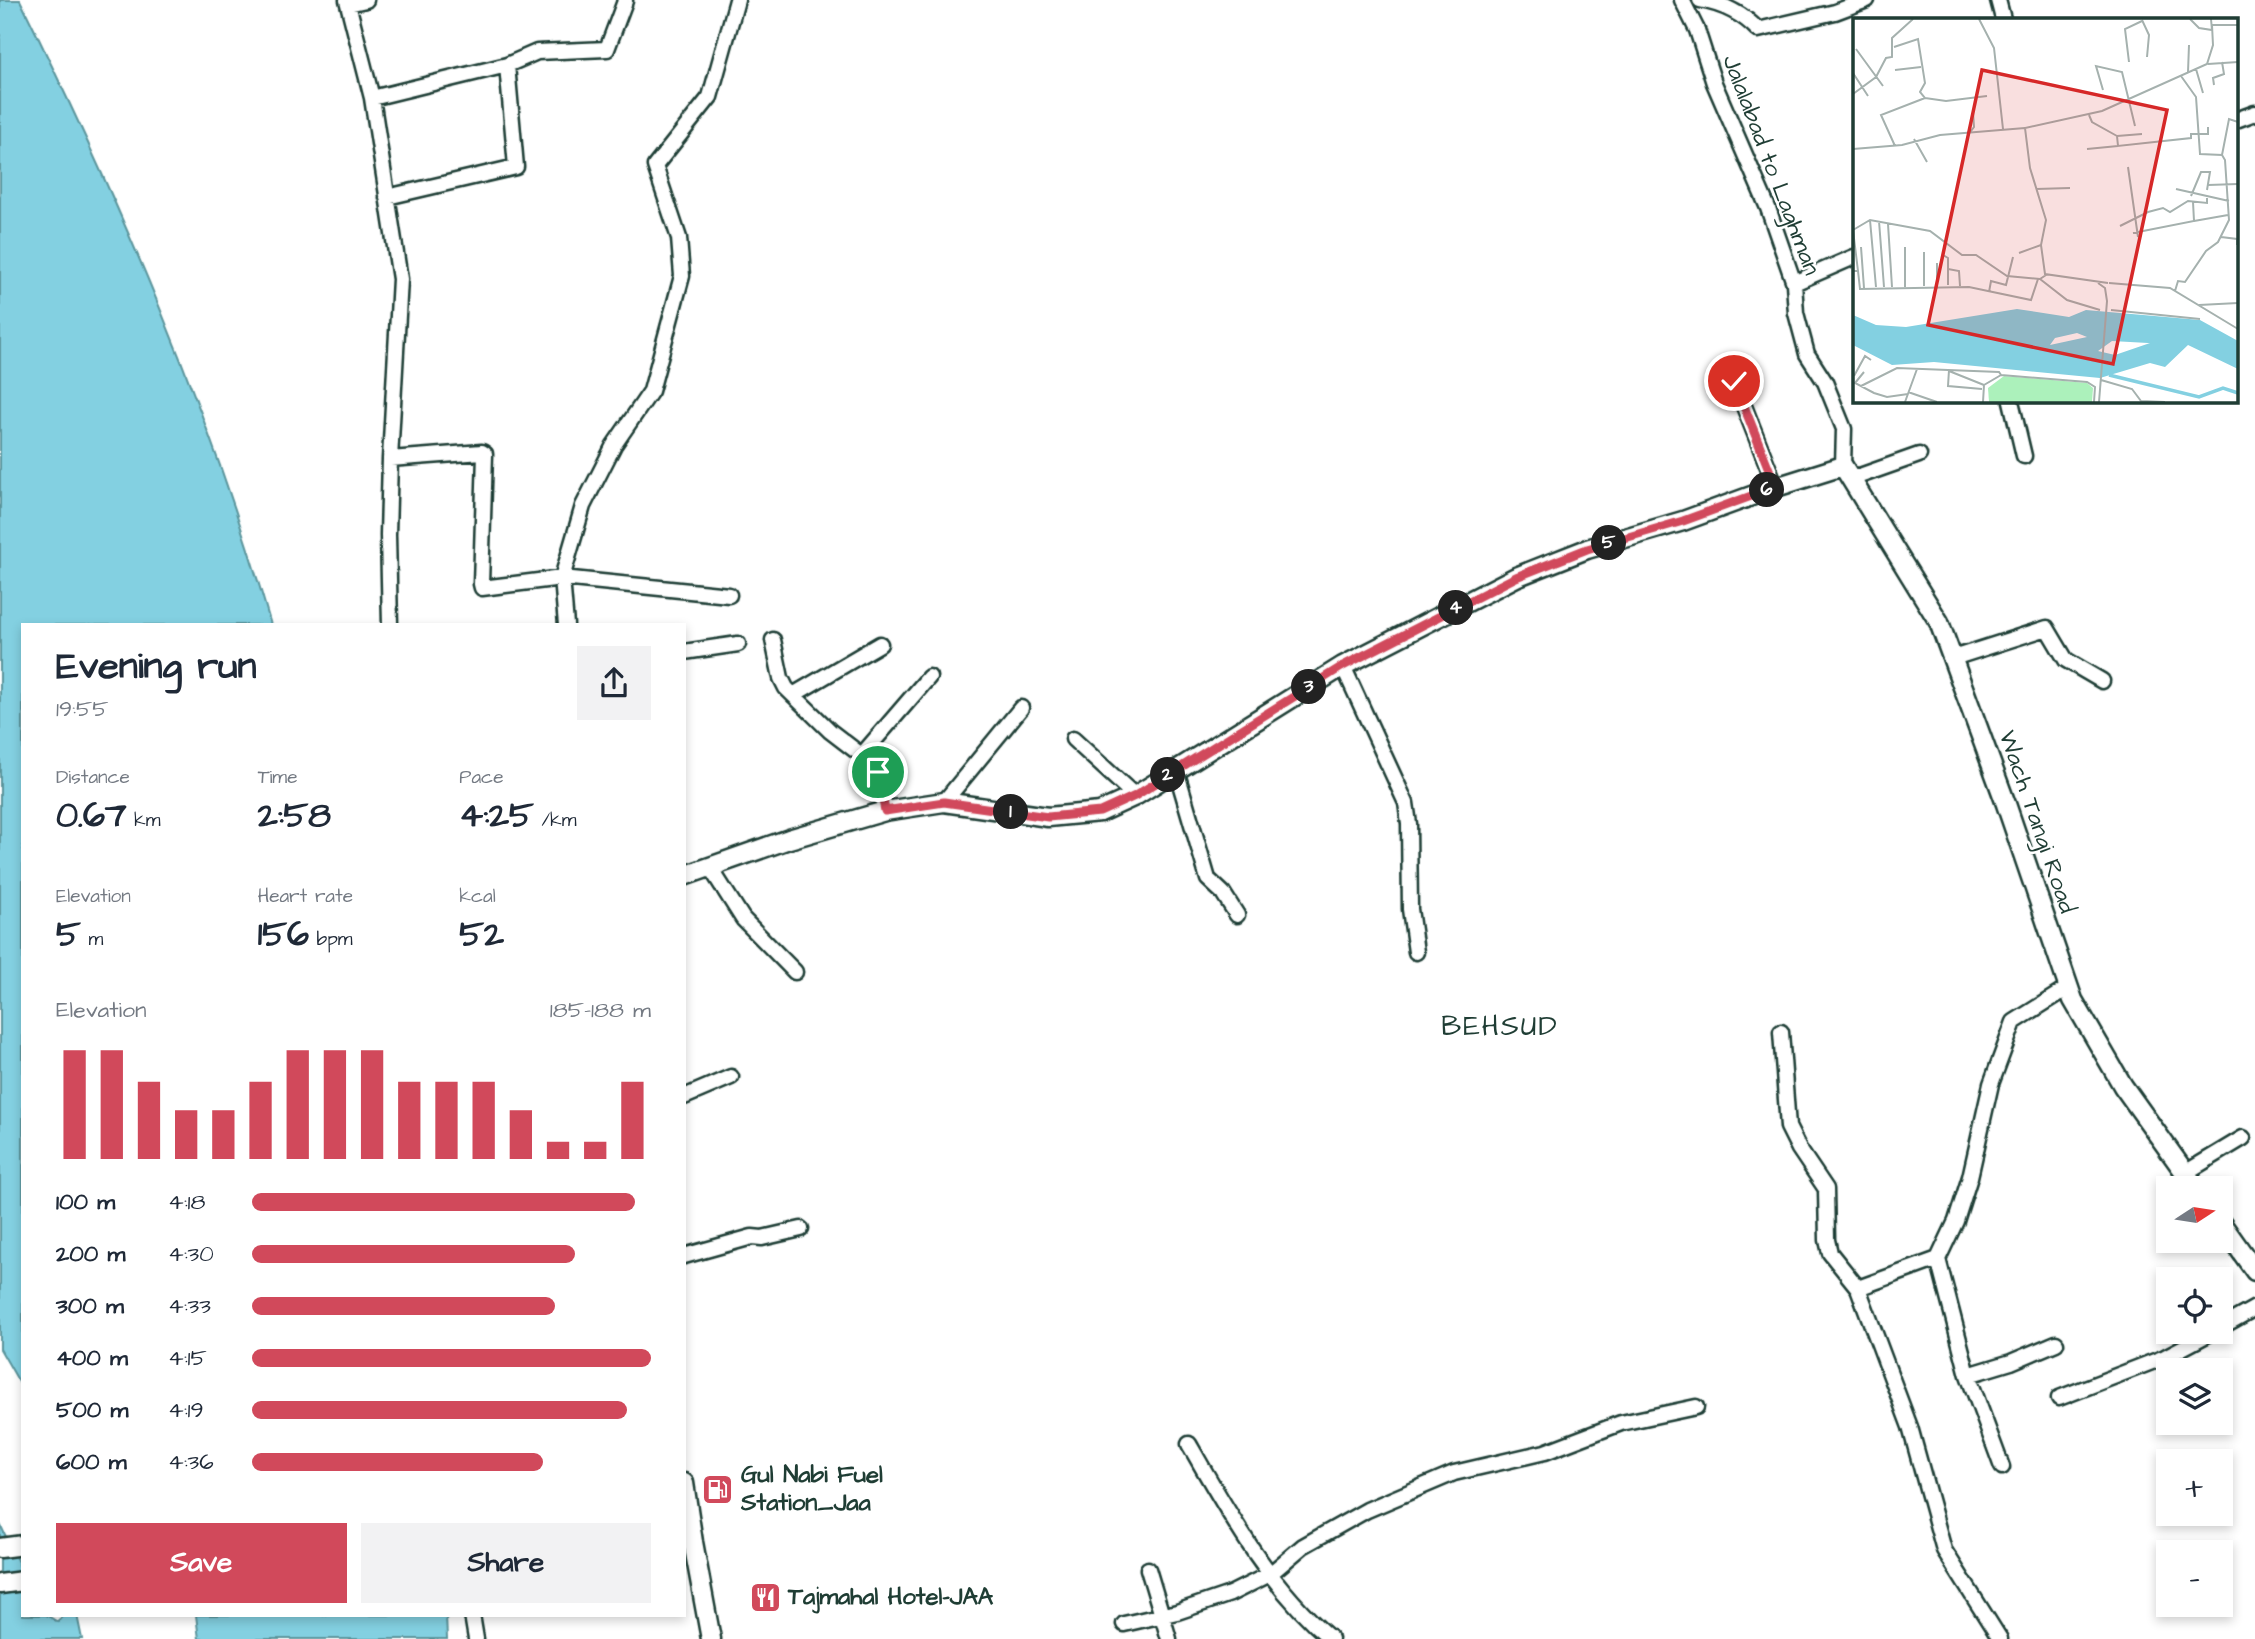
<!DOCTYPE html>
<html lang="en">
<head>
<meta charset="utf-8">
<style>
	:root { --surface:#fff; --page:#f2f2f3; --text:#1f2937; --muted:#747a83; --accent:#d1495b }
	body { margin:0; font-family:"Architects Daughter",sans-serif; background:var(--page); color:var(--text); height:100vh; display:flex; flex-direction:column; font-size:26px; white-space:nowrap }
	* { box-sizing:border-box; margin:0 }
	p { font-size:23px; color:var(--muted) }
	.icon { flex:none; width:38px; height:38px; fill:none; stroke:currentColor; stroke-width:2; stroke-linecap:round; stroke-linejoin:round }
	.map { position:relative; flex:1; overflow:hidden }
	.drawer { position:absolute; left:21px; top:623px; width:665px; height:994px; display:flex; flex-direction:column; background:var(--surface); border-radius:0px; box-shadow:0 4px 10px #0003 }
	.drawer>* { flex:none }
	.needle { width:46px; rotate:78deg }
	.tools { position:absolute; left:2156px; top:1176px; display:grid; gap:14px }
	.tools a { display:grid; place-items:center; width:77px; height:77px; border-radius:0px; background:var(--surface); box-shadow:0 4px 10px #0003; font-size:35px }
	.pin { position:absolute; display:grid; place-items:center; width:60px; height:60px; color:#fff; margin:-30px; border:4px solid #fff; border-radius:50%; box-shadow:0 2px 7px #0007 }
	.km { position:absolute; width:35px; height:35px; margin:-18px; border-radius:50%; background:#222; color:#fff; font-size:19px; line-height:35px; text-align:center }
	.round { display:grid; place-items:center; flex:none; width:74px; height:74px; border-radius:0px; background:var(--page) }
	.head { display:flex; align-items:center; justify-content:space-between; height:119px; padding:0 35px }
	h1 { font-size:38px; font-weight:700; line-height:52px }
	.stats { display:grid; grid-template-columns:repeat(3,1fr); gap:10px; height:119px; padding:7px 35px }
	.stats div { display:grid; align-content:center }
	.stats b { font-size:35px; font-weight:700 }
	.stats small { font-size:19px; font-weight:400 }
	.stats p { font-size:19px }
	.chart { height:196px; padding:14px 35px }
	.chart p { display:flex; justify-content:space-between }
	.chart svg { width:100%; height:126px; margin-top:7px; stroke:var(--accent); stroke-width:6 }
	.cta { display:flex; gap:14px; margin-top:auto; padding:14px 35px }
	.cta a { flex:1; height:80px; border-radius:0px; background:var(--accent); color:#fff; font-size:28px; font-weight:700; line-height:80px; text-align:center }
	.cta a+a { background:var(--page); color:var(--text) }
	ul { padding:0 35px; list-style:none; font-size:23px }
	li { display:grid; grid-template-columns:112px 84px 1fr; align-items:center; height:52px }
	li i { height:18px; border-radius:9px; background:var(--accent) }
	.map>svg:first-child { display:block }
	.water { fill:#83d0e1; stroke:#5b959c; stroke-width:2 }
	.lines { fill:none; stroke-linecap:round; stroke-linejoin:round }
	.minor-casing { stroke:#1f3d34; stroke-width:19 }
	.major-casing { stroke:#1f3d34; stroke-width:23 }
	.minor { stroke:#fff; stroke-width:14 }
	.major { stroke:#fff; stroke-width:18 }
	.route-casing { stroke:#fff; stroke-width:14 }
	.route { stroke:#d1495b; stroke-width:9 }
	.labels { text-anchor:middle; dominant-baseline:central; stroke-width:5; stroke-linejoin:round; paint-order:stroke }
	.street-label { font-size:24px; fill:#1f3d34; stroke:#fff }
	.poi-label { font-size:24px; font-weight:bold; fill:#1f3d34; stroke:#fff; text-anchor:start }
	.quarter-label { font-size:28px; letter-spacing:2px; fill:#1f3d34; stroke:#fff }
	.inset-river { fill:none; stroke:#83d0e1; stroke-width:3.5 }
	.inset-road { fill:none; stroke:#a5b1ae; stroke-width:2 }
	.view { fill:#d62828; fill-opacity:0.15; stroke:#d62828; stroke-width:3.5 }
	.inset-edge { fill:none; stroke:#1f3d34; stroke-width:3.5 }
</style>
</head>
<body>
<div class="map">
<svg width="2255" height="1639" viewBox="0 0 2255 1639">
	<rect width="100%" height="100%" fill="#fff"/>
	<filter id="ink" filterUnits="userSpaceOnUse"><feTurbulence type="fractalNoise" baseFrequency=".0143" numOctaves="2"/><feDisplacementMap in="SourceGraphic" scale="14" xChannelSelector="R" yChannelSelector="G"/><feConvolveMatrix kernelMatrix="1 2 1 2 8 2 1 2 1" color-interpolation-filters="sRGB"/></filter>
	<g filter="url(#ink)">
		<path class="water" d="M0,0H20C119,202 209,408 271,625H23V1389L0,1349Z
			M0,1524L23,1573V1615H46L58,1622L63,1615H77L82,1639H0Z
			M196,1615H446L447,1639H199Z"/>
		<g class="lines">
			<defs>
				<path id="minor" d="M347,0L372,98L400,279L390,459L388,535L390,625
					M1682,0L1697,30L1714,83L1768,208L1794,283L1796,313L1807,354L1825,382L1844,429L1843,466
					M1700,0C1723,4 1742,13 1758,30L1835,12L1867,0
					M1998,0L2003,19
					M348,4L366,0
					M372,98L507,65L537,52L607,49L625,1
					M2236,120L2255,113
					M387,197L516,167L507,65
					M1794,283L1854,257
					M1734,381L1776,487
					M2011,401L2024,456
					M390,459L482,452L485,454L481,584L482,588L562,578L729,595
					M1851,479L1919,455
					M566,625L562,578L583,506L614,445L651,391L682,276L679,238L655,166L710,97L737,0
					M773,640L781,678L786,688L830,731L873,764L878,772L885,811
					M684,652L738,644
					M1953,658L2047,628L2066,660L2102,681
					M1343,666L1406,803L1409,824L1410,909L1416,952
					M793,695L880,644
					M1073,739L1135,796
					M861,756L929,677
					M1176,770L1208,879L1223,893L1237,915
					M944,802L1021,708
					M710,867L743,919L795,972
					M1781,1032L1788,1127L1799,1149L1826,1189L1827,1240L1830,1253L1858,1288
					M684,1097L731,1077
					M2185,1173L2243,1138
					M684,1256L752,1237L762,1238L801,1229
					M1938,1259L1968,1375L2002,1467
					M2221,1327L2255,1308
					M1968,1375L2011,1362L2056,1343
					M2059,1398L2165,1357L2212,1332
					M1189,1444C1229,1514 1269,1587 1331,1639
					M1148,1569L1169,1639
					M472,1615L476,1639
					M1124,1624L1177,1612L1230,1594L1270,1574L1303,1546L1367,1510L1454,1473L1545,1452L1621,1423L1696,1407
					M2000,1639L1944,1550L1910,1427L1858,1288L1938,1259L1956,1221L1970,1177L1991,1084L2014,1022L2068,988"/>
				<path id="major" d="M684,876L789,839L885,811L944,802L1048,817L1100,812L1135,796L1343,666L1516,577L1587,549L1683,521L1776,487L1843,466L1939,622L2006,804L2073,1000L2123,1086L2196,1188
					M2221,1223L2255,1271
					M684,1483L693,1542L711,1639
					M0,1548L23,1545
					M0,1584L23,1581"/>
			</defs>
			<use href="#minor" class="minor-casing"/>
			<use href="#major" class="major-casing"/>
			<use href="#minor" class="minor"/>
			<use href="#major" class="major"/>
		</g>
	</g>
	<g class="lines" filter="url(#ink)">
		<defs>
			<path id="route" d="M878,772L885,811L944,802L1048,817L1100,812L1135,796L1343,666L1516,577L1587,549L1683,521L1776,487L1734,381"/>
		</defs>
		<use href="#route" class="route-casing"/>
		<use href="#route" class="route"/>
	</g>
	<defs>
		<symbol id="fuel-square" viewBox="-11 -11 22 22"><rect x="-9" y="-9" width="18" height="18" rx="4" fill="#d1495b" stroke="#fff"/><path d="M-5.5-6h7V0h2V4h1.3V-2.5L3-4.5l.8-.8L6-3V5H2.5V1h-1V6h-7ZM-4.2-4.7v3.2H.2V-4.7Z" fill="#fff"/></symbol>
		<symbol id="restaurant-square" viewBox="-11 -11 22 22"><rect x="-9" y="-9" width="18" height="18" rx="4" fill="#d1495b" stroke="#fff"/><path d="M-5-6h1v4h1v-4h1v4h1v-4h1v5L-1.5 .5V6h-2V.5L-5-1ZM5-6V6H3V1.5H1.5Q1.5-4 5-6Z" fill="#fff"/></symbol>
	</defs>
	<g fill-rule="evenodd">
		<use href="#fuel-square" x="700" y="1472" width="35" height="35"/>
		<use href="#restaurant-square" x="748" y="1580" width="35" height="35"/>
	</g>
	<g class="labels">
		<g class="street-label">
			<text transform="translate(1771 165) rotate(69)">Jalalabad to Laghman</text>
			<text transform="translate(2037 822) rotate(71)">Wach Tangi Road</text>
		</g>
		<g class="poi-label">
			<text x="741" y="1475">Gul Nabi Fuel<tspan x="741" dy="28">Station_Jaa</tspan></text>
			<text x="788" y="1597">Tajmahal Hotel-JAA</text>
		</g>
		<g class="quarter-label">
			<text x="1500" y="1026">BEHSUD</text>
		</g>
	</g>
	<g transform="translate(1853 18)">
		<rect width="385" height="385" fill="#fff"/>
		<path d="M151,358L234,365L240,370L239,384H136L135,370Z" fill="#acf1bb"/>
		<path d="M164,291L216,299L233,292L347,302L385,323V351L335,327L312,349L297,345L247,360L81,344L39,347L0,327V297L23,307L53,309ZM224,315L234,319L197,327L202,320ZM259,323L295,325H297L262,337L245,333Z" fill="#83d0e1" fill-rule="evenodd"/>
		<path class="inset-river" d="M256,357L346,379L370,370L385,375"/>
		<path class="inset-road" d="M126,1L141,30L150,111M337,1L346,10L359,12L358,1M289,2L296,17L294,39M41,29L65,21L72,65L67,74L72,80L28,97L42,128M3,31L30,68M276,44L272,11L289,3M355,46L385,44M343,51L350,75M42,52L68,49M335,54L336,27M0,55L15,78M361,67L360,60L371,56L369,44M250,72L243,48L269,54L282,108M0,76L23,59L33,40L39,39V20L60,1M72,80L93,83L134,78M236,97L239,104L264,118L265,128L338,120V116H355V109M115,117L121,109L120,94M264,118L289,116M61,121L74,144M0,131L49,127L87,117L172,110M234,131L265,128M369,137L376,101L385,104M275,149L285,219M355,167L385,166M183,171L217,170M323,171L376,183M338,178L348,154H357L354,172M17,202L23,269M26,203L31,269M341,203L375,197M35,206L39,269M267,208L295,194L310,190L317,194L335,183L354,185V180M0,212L17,202L77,213L109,237H123L154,258L187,261L193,257M0,212L5,253M280,215L341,203L340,184M368,219L384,221V227M8,229L11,270M71,234V268M166,235L188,227M90,237L95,240V267M84,245V268M95,251L106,253L107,268M0,253H5L7,271L116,269L178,282L185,261M187,261L214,282L247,292M245,265L252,270L254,283L246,384M255,265L192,256L188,227L193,202L177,150L172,110L249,93L354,46L360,27L359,7H385M256,265L317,270L385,311M52,269V229M322,273L325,263L332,264L353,233L365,224L376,202L372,142L369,137L347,136L343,79L328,58M136,274L138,263L153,267L160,239M346,287L385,285M258,292L347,301M96,352L95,368L129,371M96,353L131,367M11,354L2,365L21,375L34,379L55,376M148,357L234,364L242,369L241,384M1,358L12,338L18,342M248,362L279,371L288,383L312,384M8,368L44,350L146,354L148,357L131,367L130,384M55,374L84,384M52,384L64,351"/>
		<path class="view" d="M129,52L314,92L260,346L75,307Z"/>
		<rect width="385" height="385" class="inset-edge"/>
	</g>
</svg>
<div class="tools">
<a><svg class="needle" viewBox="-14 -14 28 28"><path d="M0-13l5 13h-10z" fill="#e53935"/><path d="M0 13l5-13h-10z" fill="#747a83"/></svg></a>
<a><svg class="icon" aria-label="locate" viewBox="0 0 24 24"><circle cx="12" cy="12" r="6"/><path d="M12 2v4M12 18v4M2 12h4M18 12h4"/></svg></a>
<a><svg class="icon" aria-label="layers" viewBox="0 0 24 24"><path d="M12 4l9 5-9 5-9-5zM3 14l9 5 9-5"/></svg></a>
<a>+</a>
<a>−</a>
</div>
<div class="pin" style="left:878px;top:772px;background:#1e9e55"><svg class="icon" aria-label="arrive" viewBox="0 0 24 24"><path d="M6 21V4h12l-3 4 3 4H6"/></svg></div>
<div class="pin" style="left:1734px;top:381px;background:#d93025"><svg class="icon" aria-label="check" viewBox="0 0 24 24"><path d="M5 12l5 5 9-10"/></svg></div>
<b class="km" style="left:1011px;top:812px">1</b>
<b class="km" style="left:1168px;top:775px">2</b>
<b class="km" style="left:1309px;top:687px">3</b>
<b class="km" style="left:1456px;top:608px">4</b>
<b class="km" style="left:1609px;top:543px">5</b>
<b class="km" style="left:1767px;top:490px">6</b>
<section class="drawer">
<div class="head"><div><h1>Evening run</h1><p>19:55</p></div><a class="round"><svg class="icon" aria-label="share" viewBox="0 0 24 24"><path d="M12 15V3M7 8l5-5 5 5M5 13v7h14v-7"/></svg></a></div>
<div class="stats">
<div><p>Distance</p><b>0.67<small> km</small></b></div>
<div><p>Time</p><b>2:58</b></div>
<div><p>Pace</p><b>4:25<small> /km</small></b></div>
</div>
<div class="stats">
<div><p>Elevation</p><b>5<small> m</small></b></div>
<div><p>Heart rate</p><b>156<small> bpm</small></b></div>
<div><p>kcal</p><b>52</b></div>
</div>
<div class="chart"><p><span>Elevation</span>185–188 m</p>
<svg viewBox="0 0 160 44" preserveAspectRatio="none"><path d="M5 44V6M15 44V6M25 44V17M35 44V27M45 44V27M55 44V17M65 44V6M75 44V6M85 44V6M95 44V17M105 44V17M115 44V17M125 44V27M135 44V38M145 44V38M155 44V17"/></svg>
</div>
<ul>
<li><b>100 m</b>4:18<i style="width:96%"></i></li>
<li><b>200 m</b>4:30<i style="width:81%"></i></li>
<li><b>300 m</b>4:33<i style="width:76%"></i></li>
<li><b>400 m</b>4:15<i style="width:100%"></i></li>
<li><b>500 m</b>4:19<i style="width:94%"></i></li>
<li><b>600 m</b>4:36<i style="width:73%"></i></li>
</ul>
<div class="cta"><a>Save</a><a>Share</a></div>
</section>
</div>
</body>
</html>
